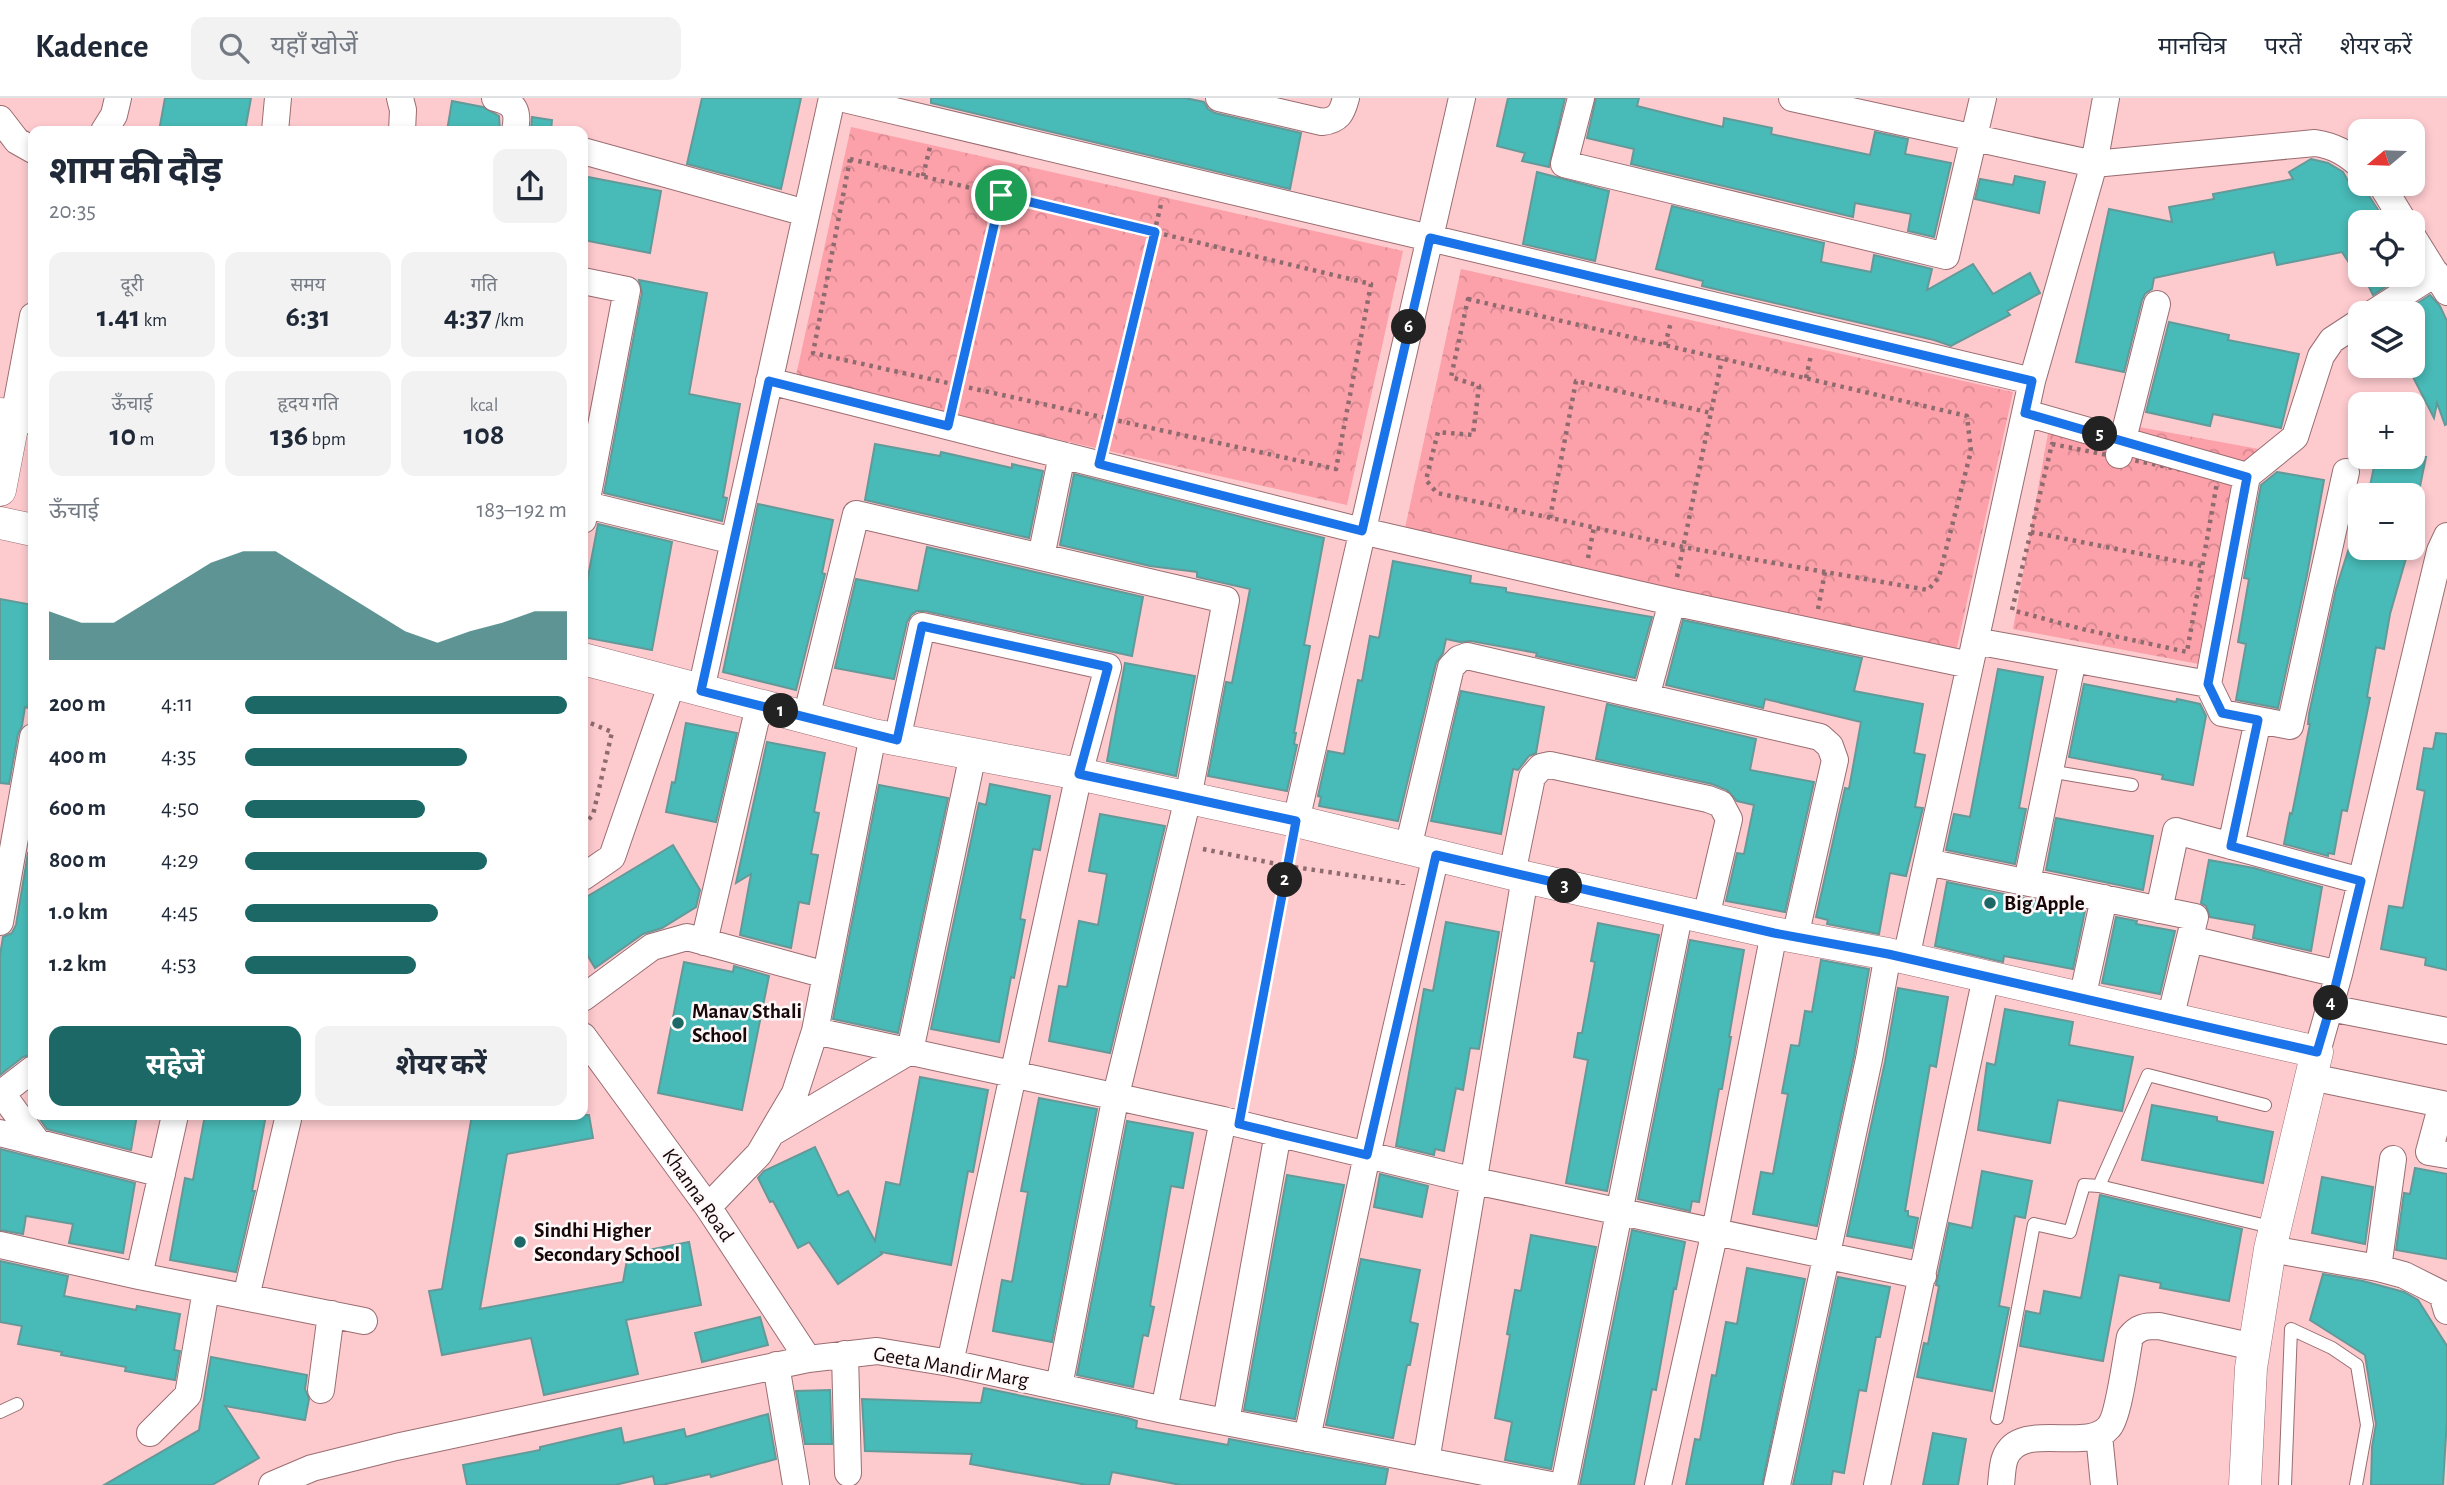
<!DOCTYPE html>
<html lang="hi">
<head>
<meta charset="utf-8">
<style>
	:root { --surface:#fff; --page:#f2f2f3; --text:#1f2937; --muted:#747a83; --line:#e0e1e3; --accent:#1b6866 }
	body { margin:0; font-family:"Alegreya Sans","Noto Sans Devanagari",sans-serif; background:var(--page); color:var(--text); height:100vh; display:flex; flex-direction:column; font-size:26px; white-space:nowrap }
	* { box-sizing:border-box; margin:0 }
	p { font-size:23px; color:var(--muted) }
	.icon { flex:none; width:38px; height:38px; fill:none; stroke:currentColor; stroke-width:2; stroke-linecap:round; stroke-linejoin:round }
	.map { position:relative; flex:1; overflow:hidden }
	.drawer { position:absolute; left:28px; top:28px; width:560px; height:994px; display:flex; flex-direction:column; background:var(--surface); border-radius:14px; box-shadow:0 4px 10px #0003 }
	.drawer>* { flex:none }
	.needle { width:46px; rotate:251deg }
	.tools { position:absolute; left:2348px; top:21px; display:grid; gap:14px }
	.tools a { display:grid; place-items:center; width:77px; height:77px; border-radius:14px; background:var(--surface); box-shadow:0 4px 10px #0003; font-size:35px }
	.pin { position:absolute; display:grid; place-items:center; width:60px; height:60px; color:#fff; margin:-30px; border:4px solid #fff; border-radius:50%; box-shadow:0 2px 7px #0007 }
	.km { position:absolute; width:35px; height:35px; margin:-18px; border-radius:50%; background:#222; color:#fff; font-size:19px; line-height:35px; text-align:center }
	.round { display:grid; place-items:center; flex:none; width:74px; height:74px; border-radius:14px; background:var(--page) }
	.headline { display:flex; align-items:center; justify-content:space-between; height:119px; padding:0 21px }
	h1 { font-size:38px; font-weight:700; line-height:52px }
	.metrics { display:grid; grid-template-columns:repeat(3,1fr); gap:10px; height:119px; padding:7px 21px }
	.metrics div { display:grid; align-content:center; border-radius:14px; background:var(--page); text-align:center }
	.metrics b { font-size:30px; font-weight:700 }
	.metrics small { font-size:19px; font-weight:400 }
	.metrics p { font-size:19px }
	.chart { height:196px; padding:14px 21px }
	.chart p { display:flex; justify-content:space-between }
	.chart svg { width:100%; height:126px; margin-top:7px; fill:var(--accent); opacity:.7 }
	.primary-button { display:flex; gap:14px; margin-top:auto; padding:14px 21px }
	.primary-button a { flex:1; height:80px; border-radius:14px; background:var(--accent); color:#fff; font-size:28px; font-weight:700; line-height:80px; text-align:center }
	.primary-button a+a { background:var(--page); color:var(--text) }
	ul { padding:0 21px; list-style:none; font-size:23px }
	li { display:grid; grid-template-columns:112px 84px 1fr; align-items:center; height:52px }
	li i { height:18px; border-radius:9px; background:var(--accent) }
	header { display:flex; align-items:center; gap:42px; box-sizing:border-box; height:98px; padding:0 35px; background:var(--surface); border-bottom:2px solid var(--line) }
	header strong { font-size:33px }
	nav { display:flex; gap:38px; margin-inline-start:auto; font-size:24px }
	.search { width:490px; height:63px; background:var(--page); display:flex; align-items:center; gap:18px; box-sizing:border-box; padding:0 24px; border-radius:14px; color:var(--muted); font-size:26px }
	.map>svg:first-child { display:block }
	.park { fill:url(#park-crowns) }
	.building { fill:#48bab7; stroke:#639a99; stroke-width:2 }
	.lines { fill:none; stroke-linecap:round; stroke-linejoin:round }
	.service-casing { stroke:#9a6d71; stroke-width:14 }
	.minor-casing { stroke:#9a6d71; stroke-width:28 }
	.tertiary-casing { stroke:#9a6d71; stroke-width:33 }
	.path { stroke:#8d6b6e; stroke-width:4.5; stroke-dasharray:3.5 5; stroke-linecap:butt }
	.service { stroke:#fff; stroke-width:12 }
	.minor { stroke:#fff; stroke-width:26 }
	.tertiary { stroke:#fff; stroke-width:32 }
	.route-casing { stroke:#fff; stroke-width:14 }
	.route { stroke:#1a73e8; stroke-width:9 }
	.poi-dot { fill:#1b6866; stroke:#fef8f9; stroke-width:2.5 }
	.labels { text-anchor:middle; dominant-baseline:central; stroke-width:5; stroke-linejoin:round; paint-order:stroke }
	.poi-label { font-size:21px; font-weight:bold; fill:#170709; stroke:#fef8f9; text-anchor:start }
	.street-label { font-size:21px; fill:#170709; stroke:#fef8f9 }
</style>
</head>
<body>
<header>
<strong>Kadence</strong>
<div class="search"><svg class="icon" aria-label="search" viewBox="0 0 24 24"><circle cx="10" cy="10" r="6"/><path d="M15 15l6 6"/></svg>यहाँ खोजें</div>
<nav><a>मानचित्र</a><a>परतें</a><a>शेयर करें</a></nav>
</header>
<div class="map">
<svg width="2447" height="1387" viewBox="0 0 2447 1387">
	<defs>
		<pattern id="park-crowns" width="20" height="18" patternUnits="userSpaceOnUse" patternTransform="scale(1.75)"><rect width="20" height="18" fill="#fca0a9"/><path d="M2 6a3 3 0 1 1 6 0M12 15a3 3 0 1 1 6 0" fill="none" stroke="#d78890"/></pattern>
	</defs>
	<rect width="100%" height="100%" fill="#fdcace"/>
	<path class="park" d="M851,29L1403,153L1347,407L795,282Z
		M1461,171L2013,294L1955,558L1404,435Z
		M2052,313L2264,352L2225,571L2013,531Z"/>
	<path class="building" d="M165,0H251L245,33H159Z
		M702,0H801L781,91L687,66Z
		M931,0H1185L1204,4L1208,11L1215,15L1301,35L1290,91L931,5Z
		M1508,0H1565L1549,69L1522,63L1525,55L1497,48Z
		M1596,0H1639L1637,8L1677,18L1723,29L1724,20L1772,30L1771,36L1870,57L1875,34L1908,41L1905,56L1951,65L1934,139L1908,133L1911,116L1855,105L1853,119L1631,66L1634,51L1587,40Z
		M452,3L483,9L499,18L500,33H447Z
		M532,19L552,22L551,33H531Z
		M2311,61L2328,65L2343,74L2355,95L2364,90L2386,124H2361V183L2342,154L2277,167L2274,154L2154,180L2152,191L2145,196L2142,202L2124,274L2076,264L2109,111L2172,124L2169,109L2214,101L2213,96L2293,81L2289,74Z
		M1537,74L1609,93L1595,163L1523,146Z
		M583,78L661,93L650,155L583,142Z
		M2015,78L2045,84L2039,115L1975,101L1980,81L2013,87Z
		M1672,108L1824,145L1821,164L1871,174L1874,157L1932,171L1927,192L1973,166L1993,196L2030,175L2040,195L2007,213L2010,217L1951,248L1934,242L1702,188L1703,183L1656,171Z
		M2363,177H2404L2373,197Z
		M639,182L707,195L689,296L740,306L723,399L727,400L722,423L604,395L642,195Z
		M2430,197L2440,208L2447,223V326L2445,327L2437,305L2434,320L2413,279V215H2402Z
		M2169,224L2229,237L2228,242L2299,256L2281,330L2213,316L2210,328L2146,314Z
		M875,346L940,358L941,354L1012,370V366L1043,373L1029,440L865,402Z
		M2376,359H2426L2418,398L2370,388Z
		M2277,374L2324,382L2307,477L2278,610L2236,602L2246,546L2238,544L2249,481L2244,480L2261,387Z
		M1074,376L1324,440L1304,547L1310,548L1294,635H1296L1294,646L1297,647L1287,693L1208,678L1226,584L1232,585L1250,491L1197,479V474L1150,468L1060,447Z
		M758,406L833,422L822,475L825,476L796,592L723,574Z
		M598,426L672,444L652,552L583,539V505Z
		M927,449L1143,499L1132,558L925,513H917L911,517L907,524L894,581L835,570L856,481L918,493Z
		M2349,450H2409L2390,516L2384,551L2376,549L2367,599L2370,600L2347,713L2342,712L2334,756L2328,755V758L2284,746L2290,715L2292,716L2310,626H2308L2309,616L2336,491Z
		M1393,463L1471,478L1470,485L1506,490V494L1652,519L1635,580L1536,558L1537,555L1471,543L1460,544L1446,541L1443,555L1436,565L1398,723L1319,708L1321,699L1318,698L1328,653L1344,656L1358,582L1362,583L1370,538L1379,540Z
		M0,501L33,507V583L28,610L25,609L22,628L18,636L9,686L0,685Z
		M1683,522L1862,560L1854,593L1923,606L1914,655L1925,657L1915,709L1923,710L1906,778L1890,775L1879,836L1827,826L1828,822L1816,819L1845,690L1849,691L1861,624L1765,601L1763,610L1666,587Z
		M1125,565L1195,578L1176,678L1107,663Z
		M1998,571L2043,579L2019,710L2026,711L2015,766L1946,752L1954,716L1970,719Z
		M2084,586L2176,604L2177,601L2200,606L2206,618L2193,687L2162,681L2163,677L2069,659Z
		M1461,593L1544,609L1536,655L1529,658L1518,672L1513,671L1501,736L1431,723Z
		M1607,606L1756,641L1750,672L1814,684L1785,814L1726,803L1737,755L1744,756L1754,707L1737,703L1727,692L1712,686L1596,661Z
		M686,625L737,635L716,724L666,714L672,684L675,685Z
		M2436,635L2447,636V872L2425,867L2426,860L2381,851L2389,808L2403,810L2425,693L2417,691L2424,650L2433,651Z
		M767,644L825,655L814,714L819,715L811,756L818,757L809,806L799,804L791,850L740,837L751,776L736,785Z
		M990,686L1050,698L1040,752L1033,751L1020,821L1025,822L1014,880L1011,879L999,944L931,931L979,705L986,707Z
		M879,687L948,700L898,935L833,921Z
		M1100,716L1165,728L1110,955L1049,943L1059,888L1067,889L1079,823L1098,827L1107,776L1089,773Z
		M2056,720L2153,738L2143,792L2046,772Z
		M673,747L700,792L696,809L662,830L643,836L595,870L583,850V801Z
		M28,755H33V956L23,959L0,977V857L3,839L12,835L16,827Z
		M2209,762L2254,770L2322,789L2311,853L2253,840L2255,827L2210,819L2206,808L2201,805Z
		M1947,784L2085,813L2073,871L2004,858L2003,864L1935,848Z
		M2116,819L2137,823L2136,826L2175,833L2160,896L2102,885Z
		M1446,824L1499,834L1479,951L1470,950L1463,992L1456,990L1444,1053L1435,1051L1434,1057L1396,1048L1424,891L1433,893Z
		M1598,825L1659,837L1607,1093L1566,1085L1588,962L1574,959L1578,935H1582L1595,864L1591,863Z
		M1690,842L1744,852L1729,939H1731L1722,991H1719L1699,1104L1692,1103L1690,1113L1638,1101Z
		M1821,862L1869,871L1854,958L1817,1128L1753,1116L1761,1074L1773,1076L1788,996L1782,995L1791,947L1799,948L1805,913L1812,914Z
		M684,864L733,874L734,868L769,878L742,1012L658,995Z
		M1898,890L1948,899L1936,969L1930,967L1905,1113H1908V1118L1918,1120L1912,1150L1847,1138L1885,964Z
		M2005,911L2073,924L2069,947L2133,959L2122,1013L2058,1002L2050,1045L1978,1032L1987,965L1995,967Z
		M920,979L988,992L973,1074L968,1073L951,1167L881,1154L882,1156L838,1186L809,1144L798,1150L773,1103L770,1104L758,1080L764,1073L815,1049L838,1098L848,1093L875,1143L886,1084L900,1087Z
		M1039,1000L1097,1011L1052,1244L993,1233L1002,1182L1012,1184L1028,1094L1021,1093Z
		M2152,1007L2217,1019V1023L2273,1034L2263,1085L2142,1062Z
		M37,1017H137L131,1052L47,1031Z
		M205,1017H266L252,1093H255L254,1096L236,1174L170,1162L185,1080L193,1082Z
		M472,1017H589L593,1040L507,1056L480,1211L623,1184L628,1156L689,1144L701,1207L626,1222L638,1276L544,1297L531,1240L442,1257L429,1193L442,1191Z
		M1127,1023L1193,1035L1183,1090L1171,1088L1150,1208L1154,1209L1148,1238L1143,1237L1133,1289L1077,1277Z
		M0,1051L135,1085L123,1155L69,1145L73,1126L26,1118L23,1136L0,1132Z
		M2415,1070L2447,1076V1161L2396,1152L2404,1095L2410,1096Z
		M1982,1073L2032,1083L2025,1120L2015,1118L1999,1208L2009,1210L1992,1293L1917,1279L1924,1245L1928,1246L1939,1188L1936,1187L1949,1125L1972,1130Z
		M1380,1076L1428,1088L1422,1119L1374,1109Z
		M1287,1077L1344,1087L1295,1321L1244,1312Z
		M2322,1079L2373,1089L2365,1146L2312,1135Z
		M2100,1097L2242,1131L2229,1203L2160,1190L2161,1185L2119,1177L2103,1263L2020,1248L2026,1213L2040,1216L2044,1193L2081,1200Z
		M1632,1132L1685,1144L1676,1191L1674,1190L1656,1292L1652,1291L1634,1387H1580Z
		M1531,1137L1596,1149L1551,1371L1505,1362L1512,1324L1495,1320L1510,1237L1507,1236L1515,1192L1521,1193Z
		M1361,1161L1420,1172L1410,1224L1418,1226L1410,1267H1407L1393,1340L1326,1327Z
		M0,1163L68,1178L64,1198L136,1212L137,1208L180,1216L174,1252L180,1253L175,1282L125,1273L126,1269L61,1257L62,1254L18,1246L22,1228L0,1224Z
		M1747,1170L1805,1181L1762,1387H1686L1695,1341L1700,1342L1712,1277L1716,1278L1726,1224L1737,1226Z
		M2323,1176L2363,1183L2404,1194L2418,1202L2447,1248V1321L2443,1387H2371L2372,1349L2376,1326L2365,1257L2310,1222Z
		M1838,1179L1890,1189L1880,1239H1876L1866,1293L1859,1292L1844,1375L1833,1373L1831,1387H1793Z
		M760,1219L768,1247L702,1264L695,1235Z
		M211,1259L307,1277L305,1291L309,1301L305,1322L225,1308L259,1360L212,1387H104L199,1332Z
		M984,1290L1128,1320L1137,1323L1136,1330L1228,1347L1229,1341L1388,1371L1385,1387H1181L1112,1374L1109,1387H1087L970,1366L972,1356L865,1353L862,1301L981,1305Z
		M830,1292L832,1346H805L796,1293Z
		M768,1316L776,1361L711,1379L710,1376L662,1387H655L653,1378L615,1387H467L463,1367L540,1352V1349L621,1330L624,1345L684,1331L686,1339Z
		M1933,1335L1966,1341L1958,1387H1923Z"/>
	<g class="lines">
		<defs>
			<path id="service" d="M2049,673L2132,687
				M2099,1088L2275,1130
				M0,1314L17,1306
				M1997,1320L2034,1126L2070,1134L2084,1087L2099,1088L2148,977L2265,1007
				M2285,1387L2291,1231L2332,1250L2357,1267L2367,1327L2356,1387"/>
			<path id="minor" d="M400,0L403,12L402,33
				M495,0C515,5 519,13 515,33
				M840,0L2032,283
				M1219,0L1322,24C1339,22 1342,15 1346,0
				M1581,0L1564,66L1946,158L1983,0
				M1792,0L2094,66L2315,45C2335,48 2346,55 2361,68
				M0,21L17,43L33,52
				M104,33L114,17L118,0
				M275,33L278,0
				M583,53L806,115
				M2381,86L2404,124
				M2413,139L2447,194
				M583,183L627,192L583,422
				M2373,215L2436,175
				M33,218L14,319L33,323
				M769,283L1362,433L1672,504L1970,567
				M2026,315L2247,378
				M2119,357L2157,206
				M583,406L734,443
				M1041,459L1062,357
				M1975,543L2073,561L2027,784
				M2073,561L2208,586L2222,615L2290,628L2346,374
				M2208,586L2247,378L2295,339L2321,258L2332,242L2361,223
				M701,592L832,0
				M1646,599L1672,504
				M806,620L856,416L1226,502L1188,700L1116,997L1059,1288
				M897,642L922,528L1108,569L1079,676L950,1265
				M1296,723L1462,0
				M2231,748L2258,622
				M1408,750L1451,569L1459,561L1467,558L1820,639L1830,648L1835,662L1795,839
				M1927,764L2195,819L2170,921
				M1512,776L1532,679L1541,669L1550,667L1708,701L1721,706L1729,721L1706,819
				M583,779L612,759L672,585
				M2159,812L2176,733L2361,783
				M0,824L33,639
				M2190,841L2339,876
				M704,844L759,608
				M1906,860L2032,283L2094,66L2106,0
				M583,900L652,849L687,839L826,877
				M2082,901L2104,800
				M2330,910L2447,933
				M815,933L1223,1022L1475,1083L1923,1178
				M583,938L708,1109L808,1261
				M2317,954L2339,876L2440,453L2447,438
				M2311,979L2442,1006L2429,1054L2447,1057
				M0,993L38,1045
				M2,995L33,971
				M775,1033L910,953L973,656
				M0,1035L162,1076
				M708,1109L759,1056L795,995L815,933L873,637
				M0,1147L139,1178L175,1017
				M2270,1151L2378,1170L2404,1177L2442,1196L2447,1213
				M2378,1170L2393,1061
				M139,1178L364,1223
				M246,1199L289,1017
				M845,1256L848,1375
				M776,1267L796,1386
				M321,1292L331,1216
				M1164,1312L1223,1022
				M1226,1324L1278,1035
				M150,1335L188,1297L206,1192
				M2099,1337L2104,1387
				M1307,1340L1367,1057L1436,757
				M1426,1363L1525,779
				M272,1387L312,1370L396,1349L808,1261L877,1253L950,1265L1164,1312L1551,1387
				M1564,1387L1680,813
				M1658,1387L1715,1133L1774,835
				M1777,1387L1869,961L1888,856
				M1877,1387L1986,879
				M2001,1387C2002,1379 2002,1368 2005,1360C2020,1321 2087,1356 2109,1329C2119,1318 2126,1258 2130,1239C2138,1229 2145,1228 2159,1228L2254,1249"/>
			<path id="tertiary" d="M0,316L14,319L0,392
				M0,425L33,432
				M583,561L873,637L1079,676L1296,723L1525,779L1774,835L1888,856L2317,954L2270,1151L2251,1270L2245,1387"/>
		</defs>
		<use href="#service" class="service-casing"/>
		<use href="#minor" class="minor-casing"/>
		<use href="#tertiary" class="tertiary-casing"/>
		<path class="path" d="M850,61L1371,186L1336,371L813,255Z
			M923,78L930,49
			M1468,201L1967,318L1971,353L1939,479L1928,492L1683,449L1437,395L1426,382L1438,334L1473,337L1479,288L1451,279Z
			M1665,247L1671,224
			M1806,280L1811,257
			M953,304L1001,97
			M1105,342L1162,102
			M2052,346L2218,379L2187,554L2082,531L2012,512Z
			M1550,420L1576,283L1711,315
			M2031,434L2202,468
			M1588,460L1594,429
			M1677,479L1722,261
			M1818,511L1825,474
			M583,622L612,634L593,717L583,727
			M1203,751L1287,768L1403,785V787
			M1244,1000L1291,751"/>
		<use href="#service" class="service"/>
		<use href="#minor" class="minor"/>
		<use href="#tertiary" class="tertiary"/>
	</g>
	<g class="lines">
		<defs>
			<path id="route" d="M1001,97L1155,134L1099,366L1362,433L1430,140L2032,283L2025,315L2247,379L2208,586L2222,615L2258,622L2231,748L2361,783L2330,910L2317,954L1888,856L1774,835L1436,757L1367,1057L1239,1026L1296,723L1079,676L1108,569L922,528L897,642L701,593L769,283L948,328Z"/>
		</defs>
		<use href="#route" class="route-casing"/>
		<use href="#route" class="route"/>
	</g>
	<g class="poi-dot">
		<circle cx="1990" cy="805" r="7"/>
		<circle cx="678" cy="925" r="7"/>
		<circle cx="520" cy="1144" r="7"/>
	</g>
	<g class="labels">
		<g class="poi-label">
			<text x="2004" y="805">Big Apple</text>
			<text x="692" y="913">Manav Sthali<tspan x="692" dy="24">School</tspan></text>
			<text x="534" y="1132">Sindhi Higher<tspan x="534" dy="24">Secondary School</tspan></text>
		</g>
		<g class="street-label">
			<text transform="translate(698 1097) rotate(55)">Khanna Road</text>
			<text transform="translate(951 1269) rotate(10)">Geeta Mandir Marg</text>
		</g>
	</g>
</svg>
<div class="tools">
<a><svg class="needle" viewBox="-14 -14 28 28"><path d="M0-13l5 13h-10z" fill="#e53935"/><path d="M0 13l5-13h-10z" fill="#747a83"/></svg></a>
<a><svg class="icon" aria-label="locate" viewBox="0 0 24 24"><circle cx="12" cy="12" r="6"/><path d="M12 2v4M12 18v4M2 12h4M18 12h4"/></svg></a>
<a><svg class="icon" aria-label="layers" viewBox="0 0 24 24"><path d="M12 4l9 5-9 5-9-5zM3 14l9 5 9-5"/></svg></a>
<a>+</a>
<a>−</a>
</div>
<div class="pin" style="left:1001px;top:97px;background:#1e9e55"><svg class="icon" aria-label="arrive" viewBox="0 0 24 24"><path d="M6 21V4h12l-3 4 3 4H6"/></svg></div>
<b class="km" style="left:781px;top:613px">1</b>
<b class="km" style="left:1285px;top:782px">2</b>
<b class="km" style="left:1565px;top:788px">3</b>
<b class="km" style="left:2331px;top:905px">4</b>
<b class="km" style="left:2100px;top:336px">5</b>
<b class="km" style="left:1409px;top:229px">6</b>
<section class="drawer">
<div class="headline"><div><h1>शाम की दौड़</h1><p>20:35</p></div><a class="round"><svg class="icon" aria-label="share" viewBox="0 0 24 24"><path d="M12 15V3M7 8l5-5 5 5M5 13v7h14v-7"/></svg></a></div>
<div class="metrics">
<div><p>दूरी</p><b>1.41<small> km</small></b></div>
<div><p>समय</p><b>6:31</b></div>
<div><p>गति</p><b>4:37<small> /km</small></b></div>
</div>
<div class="metrics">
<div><p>ऊँचाई</p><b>10<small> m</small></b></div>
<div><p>हृदय गति</p><b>136<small> bpm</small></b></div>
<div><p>kcal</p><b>108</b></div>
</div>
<div class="chart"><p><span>ऊँचाई</span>183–192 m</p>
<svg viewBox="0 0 160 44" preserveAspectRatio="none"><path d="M0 44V27L10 31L20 31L30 24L40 17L50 10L60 6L70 6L80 13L90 20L100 27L110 34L120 38L130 34L140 31L150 27L160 27V44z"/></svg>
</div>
<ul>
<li><b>200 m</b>4:11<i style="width:100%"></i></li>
<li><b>400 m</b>4:35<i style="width:69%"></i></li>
<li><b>600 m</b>4:50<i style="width:56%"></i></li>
<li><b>800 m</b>4:29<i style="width:75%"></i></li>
<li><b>1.0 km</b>4:45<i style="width:60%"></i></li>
<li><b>1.2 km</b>4:53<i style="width:53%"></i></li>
</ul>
<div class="primary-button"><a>सहेजें</a><a>शेयर करें</a></div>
</section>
</div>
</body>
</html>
